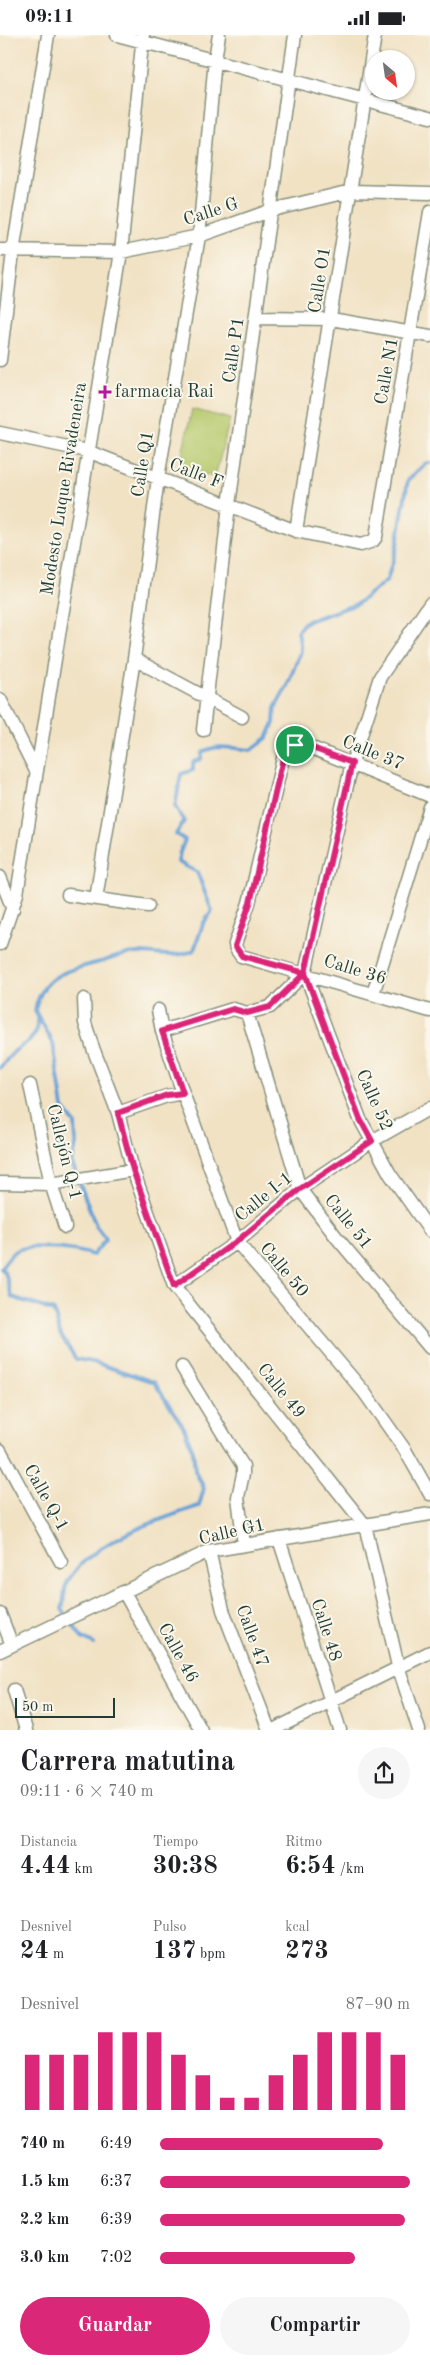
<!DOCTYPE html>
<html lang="es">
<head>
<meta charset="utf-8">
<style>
	:root { --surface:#fff; --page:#f6f6f6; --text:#202124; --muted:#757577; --accent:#db2777 }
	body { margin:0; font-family:"Old Standard TT",serif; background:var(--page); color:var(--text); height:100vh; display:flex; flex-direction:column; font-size:19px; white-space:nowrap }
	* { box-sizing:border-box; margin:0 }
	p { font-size:16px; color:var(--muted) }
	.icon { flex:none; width:28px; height:28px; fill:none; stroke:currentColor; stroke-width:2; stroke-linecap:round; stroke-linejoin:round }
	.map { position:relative; height:1695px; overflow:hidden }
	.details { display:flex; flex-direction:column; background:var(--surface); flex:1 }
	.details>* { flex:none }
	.needle { width:32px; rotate:151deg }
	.buttons { position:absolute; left:365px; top:15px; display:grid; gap:10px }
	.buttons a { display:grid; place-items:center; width:50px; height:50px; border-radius:50%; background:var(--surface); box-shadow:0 1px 4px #0004; font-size:25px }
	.scale { position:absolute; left:15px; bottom:12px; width:100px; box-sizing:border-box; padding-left:5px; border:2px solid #1f3d34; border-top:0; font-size:14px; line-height:18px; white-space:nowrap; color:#1f3d34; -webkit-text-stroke:4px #fbf7ec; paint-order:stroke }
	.pin { position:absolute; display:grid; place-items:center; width:42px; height:42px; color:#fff; margin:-21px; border:2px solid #fff; border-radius:50%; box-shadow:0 1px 5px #0007 }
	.round { display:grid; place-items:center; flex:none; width:52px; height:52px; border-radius:26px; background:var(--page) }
	.overview { display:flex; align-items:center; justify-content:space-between; height:85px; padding:0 20px }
	h1 { font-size:28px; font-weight:600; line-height:38px }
	.figures { display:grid; grid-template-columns:repeat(3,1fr); gap:8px; height:85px; padding:5px 20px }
	.figures div { display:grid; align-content:center }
	.figures b { font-size:25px; font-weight:600 }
	.figures small { font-size:14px; font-weight:400 }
	.figures p { font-size:14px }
	.chart { height:140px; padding:10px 20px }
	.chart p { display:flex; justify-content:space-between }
	.chart svg { width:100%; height:90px; margin-top:5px; stroke:var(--accent); stroke-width:6 }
	.cta { display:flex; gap:10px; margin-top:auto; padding:10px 20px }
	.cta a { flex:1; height:58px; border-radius:30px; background:var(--accent); color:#fff; font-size:20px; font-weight:600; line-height:58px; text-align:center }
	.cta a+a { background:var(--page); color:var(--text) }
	ul { padding:0 20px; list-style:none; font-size:16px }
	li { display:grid; grid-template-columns:80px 60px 1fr; align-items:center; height:38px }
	li i { height:12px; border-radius:6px; background:var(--accent) }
	.status { display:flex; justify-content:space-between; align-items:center; height:35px; padding:0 25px; background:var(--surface); direction:ltr }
	.status svg { height:14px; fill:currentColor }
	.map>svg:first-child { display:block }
	.green { fill:#b6c96c; stroke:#6a8350 }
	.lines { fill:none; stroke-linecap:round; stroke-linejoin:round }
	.stream { stroke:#66a0d6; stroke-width:4 }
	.minor-casing { stroke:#88907c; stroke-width:15 }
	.minor { stroke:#fff; stroke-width:12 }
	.route-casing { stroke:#fff; stroke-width:10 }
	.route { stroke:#db2777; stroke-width:6 }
	.poi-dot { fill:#b5179e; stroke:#fbf7ec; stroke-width:2 }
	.labels { text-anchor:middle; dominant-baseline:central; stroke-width:4; stroke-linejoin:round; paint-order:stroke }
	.street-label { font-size:18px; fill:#1f3d34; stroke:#fbf7ec }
	.poi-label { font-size:18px; fill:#1f3d34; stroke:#fbf7ec; text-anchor:start }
</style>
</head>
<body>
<div class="status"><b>09:11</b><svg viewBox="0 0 49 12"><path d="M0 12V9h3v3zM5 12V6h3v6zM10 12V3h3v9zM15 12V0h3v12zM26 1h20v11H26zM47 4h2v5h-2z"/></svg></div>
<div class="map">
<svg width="430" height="1695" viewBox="0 0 430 1695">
	<rect width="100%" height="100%" fill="#fbf7ec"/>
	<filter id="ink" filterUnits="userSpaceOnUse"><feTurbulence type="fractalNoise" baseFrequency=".02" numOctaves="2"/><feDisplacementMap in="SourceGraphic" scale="10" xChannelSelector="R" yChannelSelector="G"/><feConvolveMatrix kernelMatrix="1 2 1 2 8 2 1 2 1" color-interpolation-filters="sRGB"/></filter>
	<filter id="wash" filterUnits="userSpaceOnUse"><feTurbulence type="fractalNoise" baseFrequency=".0096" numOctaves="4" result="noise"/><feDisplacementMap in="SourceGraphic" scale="20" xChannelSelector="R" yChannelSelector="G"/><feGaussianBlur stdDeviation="1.12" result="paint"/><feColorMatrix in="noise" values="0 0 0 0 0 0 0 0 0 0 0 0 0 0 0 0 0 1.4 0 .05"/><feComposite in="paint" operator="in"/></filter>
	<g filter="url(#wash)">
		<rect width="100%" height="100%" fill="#f1e2c4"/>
		<path class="green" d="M192,374L230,384L215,442L179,433Z"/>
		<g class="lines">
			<path class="stream" d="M0,1033C5,1027 10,1020 16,1015C31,1004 39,1002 38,981
				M94,1609L82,1603L62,1574C65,1566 63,1555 67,1548C88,1507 158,1485 199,1471L204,1453L195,1436L193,1416L184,1393L154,1347L93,1327L76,1324L60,1299L54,1276L12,1262L5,1237L1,1233C5,1228 9,1221 14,1217C26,1207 78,1215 93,1220L106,1204L96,1191L72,1128L76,1110L75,1089L63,1073L53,1008L35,976C42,938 68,936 100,927C111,924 125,918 137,918C156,918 177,924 194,915L203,889L212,876L197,837L178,827L180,817L185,805L176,799L184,786L175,772L181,739L193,735V727L201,724L202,718C215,708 236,714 251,715L267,703L274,688L275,673L287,651L301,615L298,595L305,587L357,569L387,545L396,515L408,445L426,428H430"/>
		</g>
	</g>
	<g filter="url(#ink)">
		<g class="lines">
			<defs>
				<path id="minor" d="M117,0L430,82
					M0,215L121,217L199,201L272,175L351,156L430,158
					M257,283L331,284L430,301
					M0,325L13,217L48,0
					M0,398L87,416L296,496L361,510L373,506L376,502L430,177
					M296,496L375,0
					M134,624L242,682
					M0,664L36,736
					M203,695L229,470L295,0
					M430,761L302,709L288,713L284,719L249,868L235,909L236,914L241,921L430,976
					M0,842L13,874
					M68,860L148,871
					M96,864L134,624L158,443L199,201L215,24L219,0
					M0,909L17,859L121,217L143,0
					M305,938L360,1084L390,1139L430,1196
					M373,959L430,772
					M84,964L85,988L93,1013L118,1078L133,1135L174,1251L365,1490L398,1631L419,1695
					M158,975L162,996L183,1058L237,1207L364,1357L405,1415L430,1459
					M247,978L300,1154L337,1203L430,1313
					M162,996L233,974L247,978L270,972L305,938L352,728L380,642L430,569
					M30,1050L51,1149L65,1192
					M118,1078L167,1061L183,1058
					M0,1148L51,1149L133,1135
					M174,1251L237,1207L300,1154L372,1106L430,1073
					M182,1332L243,1431V1439L238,1462L244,1510
					M0,1415L61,1527
					M279,1504L340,1695
					M209,1516L223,1575L269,1695
					M124,1557L201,1695
					M0,1579L12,1610
					M0,1616L209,1516L430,1479
					M14,1655L26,1695
					M273,1695L430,1617"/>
			</defs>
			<use href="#minor" class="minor-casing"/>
			<use href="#minor" class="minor"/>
		</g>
	</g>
	<g class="lines" filter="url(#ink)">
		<defs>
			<path id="route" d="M295,710L302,709L352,728L305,938L270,972L247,978L233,974L162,996L183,1058L167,1060L118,1078L133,1135L174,1251L237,1206L300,1154L372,1106L360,1084L305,938L242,921L235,911L250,868L284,719L295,710"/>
		</defs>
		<use href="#route" class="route-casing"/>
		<use href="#route" class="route"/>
	</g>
	<path class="poi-dot" d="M102.5 349.5h5v5h5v5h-5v5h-5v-5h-5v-5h5z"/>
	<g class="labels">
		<g class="street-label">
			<text transform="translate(211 177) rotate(-18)">Calle G</text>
			<text transform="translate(320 245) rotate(-81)">Calle O1</text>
			<text transform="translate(234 315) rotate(-82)">Calle P1</text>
			<text transform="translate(387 336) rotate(-80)">Calle N1</text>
			<text transform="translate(143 429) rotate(-81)">Calle Q1</text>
			<text transform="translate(196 439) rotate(21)">Calle F</text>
			<text transform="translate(64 454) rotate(-81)">Modesto Luque Rivadeneira</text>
			<text transform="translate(373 718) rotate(22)">Calle 37</text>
			<text transform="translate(355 935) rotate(17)">Calle 36</text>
			<text transform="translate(374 1065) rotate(66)">Calle 52</text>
			<text transform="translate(64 1117) rotate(76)">Callejón Q-1</text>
			<text transform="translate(264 1162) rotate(-39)">Calle I-1</text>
			<text transform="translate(348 1187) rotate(51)">Calle 51</text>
			<text transform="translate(284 1235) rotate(50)">Calle 50</text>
			<text transform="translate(281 1356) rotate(51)">Calle 49</text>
			<text transform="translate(46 1463) rotate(61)">Calle Q-1</text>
			<text transform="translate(232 1497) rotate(-13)">Calle G1</text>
			<text transform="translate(326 1595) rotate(72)">Calle 48</text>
			<text transform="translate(252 1601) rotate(70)">Calle 47</text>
			<text transform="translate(178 1618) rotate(61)">Calle 46</text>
		</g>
		<g class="poi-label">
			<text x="115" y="357">farmacia Rai</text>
		</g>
	</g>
</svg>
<div class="buttons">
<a><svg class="needle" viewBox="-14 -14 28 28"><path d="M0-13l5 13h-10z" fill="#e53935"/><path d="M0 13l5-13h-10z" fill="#757577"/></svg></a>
</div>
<div class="scale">50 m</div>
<div class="pin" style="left:295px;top:710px;background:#1e9e55"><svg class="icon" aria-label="arrive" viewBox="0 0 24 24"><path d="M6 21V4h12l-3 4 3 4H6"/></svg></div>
</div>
<section class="details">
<div class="overview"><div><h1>Carrera matutina</h1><p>09:11 · 6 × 740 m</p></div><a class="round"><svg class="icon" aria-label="share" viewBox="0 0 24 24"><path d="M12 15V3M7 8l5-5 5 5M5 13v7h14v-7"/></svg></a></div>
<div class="figures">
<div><p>Distancia</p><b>4.44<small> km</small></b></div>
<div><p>Tiempo</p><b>30:38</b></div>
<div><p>Ritmo</p><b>6:54<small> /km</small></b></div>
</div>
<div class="figures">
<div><p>Desnivel</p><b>24<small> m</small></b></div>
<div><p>Pulso</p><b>137<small> bpm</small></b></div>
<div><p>kcal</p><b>273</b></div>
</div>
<div class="chart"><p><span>Desnivel</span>87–90 m</p>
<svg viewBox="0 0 160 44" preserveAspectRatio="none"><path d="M5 44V17M15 44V17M25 44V17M35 44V6M45 44V6M55 44V6M65 44V17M75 44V27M85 44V38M95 44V38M105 44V27M115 44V17M125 44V6M135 44V6M145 44V6M155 44V17"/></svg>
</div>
<ul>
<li><b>740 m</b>6:49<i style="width:89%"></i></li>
<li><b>1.5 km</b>6:37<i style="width:100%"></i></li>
<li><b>2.2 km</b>6:39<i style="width:98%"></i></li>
<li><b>3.0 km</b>7:02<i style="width:78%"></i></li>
</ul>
<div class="cta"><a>Guardar</a><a>Compartir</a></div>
</section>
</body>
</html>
